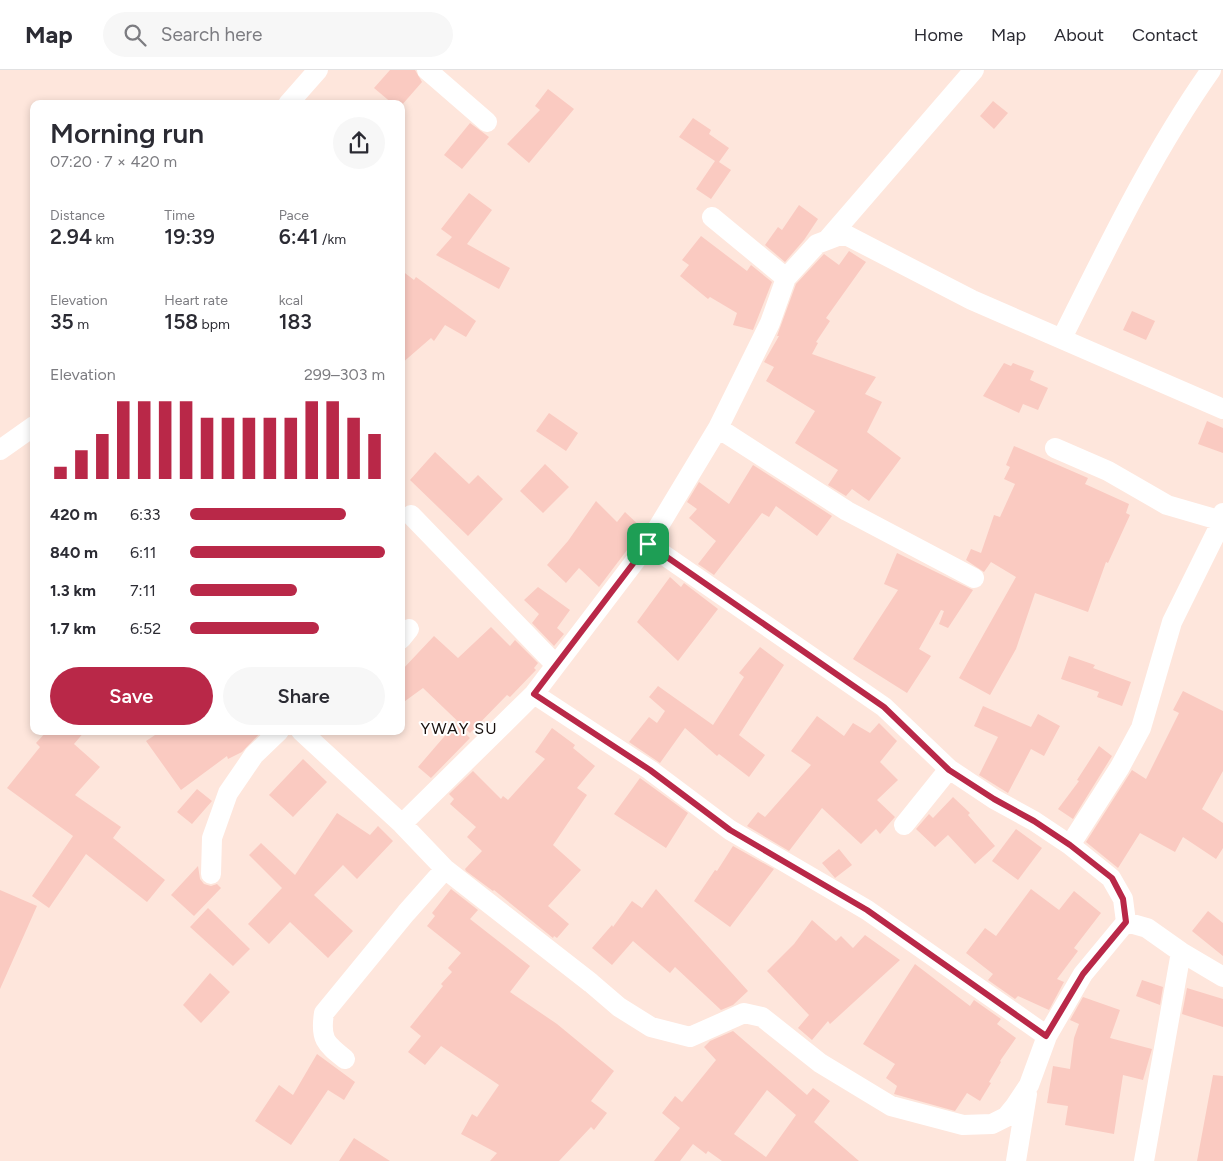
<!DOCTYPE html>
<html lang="en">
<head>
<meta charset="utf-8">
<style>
	:root { --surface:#fff; --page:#f7f7f7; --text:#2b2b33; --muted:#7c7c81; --line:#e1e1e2; --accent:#b92848 }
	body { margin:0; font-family:Figtree,sans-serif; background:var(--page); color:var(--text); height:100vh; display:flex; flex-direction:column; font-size:19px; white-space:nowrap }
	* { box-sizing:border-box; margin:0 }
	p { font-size:16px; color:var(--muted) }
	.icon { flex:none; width:28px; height:28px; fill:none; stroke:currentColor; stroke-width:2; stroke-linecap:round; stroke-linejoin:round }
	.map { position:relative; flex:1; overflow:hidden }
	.side { position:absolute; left:30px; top:30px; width:375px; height:635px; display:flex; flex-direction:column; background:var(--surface); border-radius:10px; box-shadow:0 2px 8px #0003 }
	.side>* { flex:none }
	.pin { position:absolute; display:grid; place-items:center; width:42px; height:42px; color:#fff; margin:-21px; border-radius:10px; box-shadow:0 2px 8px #0006 }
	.round { display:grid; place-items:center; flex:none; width:52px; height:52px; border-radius:26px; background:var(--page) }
	.head { display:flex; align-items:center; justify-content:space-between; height:85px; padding:0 20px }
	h1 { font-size:28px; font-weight:600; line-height:38px }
	.stats { display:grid; grid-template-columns:repeat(3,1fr); gap:8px; height:85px; padding:5px 20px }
	.stats div { display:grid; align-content:center }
	.stats b { font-size:21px; font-weight:600 }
	.stats small { font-size:14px; font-weight:400 }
	.stats p { font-size:14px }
	.chart { height:140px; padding:10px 20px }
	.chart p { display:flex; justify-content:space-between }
	.chart svg { width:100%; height:90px; margin-top:5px; stroke:var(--accent); stroke-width:6 }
	.primary-button { display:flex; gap:10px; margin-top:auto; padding:10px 20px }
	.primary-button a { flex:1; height:58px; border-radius:30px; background:var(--accent); color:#fff; font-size:20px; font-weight:600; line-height:58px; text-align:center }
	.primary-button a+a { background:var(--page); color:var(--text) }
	ul { padding:0 20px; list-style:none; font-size:16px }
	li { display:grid; grid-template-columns:80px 60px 1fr; align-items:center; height:38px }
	li i { height:12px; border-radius:6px; background:var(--accent) }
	header { display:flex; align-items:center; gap:30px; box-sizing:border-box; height:70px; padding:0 25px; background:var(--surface); border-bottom:1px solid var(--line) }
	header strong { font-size:24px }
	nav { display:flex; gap:28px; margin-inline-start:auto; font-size:18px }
	.search { width:350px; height:45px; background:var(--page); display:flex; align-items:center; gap:12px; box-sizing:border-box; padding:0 18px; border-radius:28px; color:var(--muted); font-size:19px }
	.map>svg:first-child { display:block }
	.building { fill:#facac1; fill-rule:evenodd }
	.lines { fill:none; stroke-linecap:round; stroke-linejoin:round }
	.street { stroke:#fff; stroke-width:20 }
	.route-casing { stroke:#fff; stroke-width:10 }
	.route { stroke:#b92848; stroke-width:6 }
	.labels { text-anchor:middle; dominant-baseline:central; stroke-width:4; stroke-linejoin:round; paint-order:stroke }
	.quarter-label { font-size:16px; letter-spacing:1px; fill:#19110e; stroke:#fff }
</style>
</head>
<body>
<header>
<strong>Map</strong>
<div class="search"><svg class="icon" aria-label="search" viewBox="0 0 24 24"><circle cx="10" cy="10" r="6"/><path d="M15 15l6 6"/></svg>Search here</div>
<nav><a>Home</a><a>Map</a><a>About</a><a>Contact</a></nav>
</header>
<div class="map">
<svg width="1223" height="1091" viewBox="0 0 1223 1091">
	<rect width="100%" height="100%" fill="#fee6dc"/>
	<path class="building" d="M390,0H415L422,12L401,36V34H393L374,18Z
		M548,19L574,39L529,93L507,74L540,40L535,36Z
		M993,31L1008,43L994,59L980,46Z
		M693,48L711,60L709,64L729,78L719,92L731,100L711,129L696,119L715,91L679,67Z
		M470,53L489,67L462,99L444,85Z
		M469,123L492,140L467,174L510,198L499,219L436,185L452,167L441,159Z
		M799,135L818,149L804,170L785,192L765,175L778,157L782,160Z
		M701,166L747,201L751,195L772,212L753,260L733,255L737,243L710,227L708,229L680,206L689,195L682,190Z
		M849,181L866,192L826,248L830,251L816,272L818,273L812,284L876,307L865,324L882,332L867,362L901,388L869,431L852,419L846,426L828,415L838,400L795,373L815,341L766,311L774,297L764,292L779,266H777L796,214L824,184L839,195Z
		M401,200L414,210L416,207L476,251L466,267L445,255L434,271L431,268L401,294Z
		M1132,241L1155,251L1146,270L1123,260Z
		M1004,293L1011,296L1013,293L1034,301L1030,310L1048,318L1038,340L1023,334L1019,343L983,326Z
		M549,343L578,363L566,381L536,361Z
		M1207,351L1223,358V383L1198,374Z
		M1014,376L1088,408L1085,414L1129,434L1126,443L1130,445L1108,493L1106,492L1088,542L1035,523L1016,579L990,625L959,608L1016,507L991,492L984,502L966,490L971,479L981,483L994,445L1000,447L1015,414L1004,409L1010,397L1006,395Z
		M435,382L469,414L478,405L503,429L468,466L410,410Z
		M545,394L569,417L543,443L520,421Z
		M753,395L832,446L817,466L776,436L769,447L762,443L714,505L698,494L716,471L689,448L697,439L687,432L699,412L729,434Z
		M596,431L617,452L625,442L643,459L599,517L579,498L566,513L547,495L568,471Z
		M897,483L973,520L948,558L939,554L944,541L941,540L919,579L931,586L907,623L853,589L898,520L884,514Z
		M670,507L681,517L684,513L718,539L678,591L637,552Z
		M538,517L570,540L557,558L564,564L554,576L532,553L539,544L524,530Z
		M491,557L510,576L515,570L538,593L534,598L536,600L510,627L507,625L470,663L423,618L401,634V601L434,566L458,588Z
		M760,577L784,595L739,665L765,685L749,707L719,684L717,686L685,658L660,693L629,672L649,647L657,653L665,641L649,627L658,616L713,655L744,607L739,603Z
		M1069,586L1095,595L1093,598L1131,612L1122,636L1097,627L1099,622L1061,609Z
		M1183,621L1223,641V701L1202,739L1223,753V778L1216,789L1183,767L1175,782L1140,763L1118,798L1086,772L1132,700L1146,709L1179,643L1173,640Z
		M983,636L1031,657L1038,644L1060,656L1044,686L1031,679L1008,723L979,705L998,667L974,656Z
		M817,646L844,666L853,653L870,663L879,653L897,671L880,692L898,710L877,730L895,747L880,764L876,759L861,774L822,738L789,781L747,756L758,742L765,747L811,695L791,681Z
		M455,654L470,668L431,708L418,697Z
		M552,658L575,675L573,678L595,696L577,718L587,725L553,775L581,800L548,836L569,854L557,868L554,866L553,868L494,820L493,821L466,801L465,799L482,781L467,767L476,757L450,734L454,729L449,724L473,701L501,729L503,726L508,730L545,689L535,682Z
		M47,661H85L74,674L100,697L75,725L121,757L113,768L165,810L147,832L86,784L49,838L32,826L73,766L7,718L40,677L36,673Z
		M161,661H262L242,682L228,689L227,686L181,720L146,671Z
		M1099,676L1112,686L1073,749L1058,739L1079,711L1077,710Z
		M303,689L327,712L293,747L269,725Z
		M640,708L688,743L666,778L614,744Z
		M197,719L212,731L192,754L177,742Z
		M953,727L970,743L968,745L995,776L975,794L948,765L935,777L916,759L929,744L933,748Z
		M337,743L370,765L378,756L393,771L357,809L343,795L314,825L353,861L328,888L290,852L269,874L248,854L282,818L249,785L261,773L295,805Z
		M1016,759L1042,778L1018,810L992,791Z
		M733,776L774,799L730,857L694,831L715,800L717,801Z
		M839,779L852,795L835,808L822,793Z
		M198,796L200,809L204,814L211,816L217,814L221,818L194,846L171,825Z
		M451,819L478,840L470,849L530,896L510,922L557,954L614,1001L591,1031L607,1043L594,1060L591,1057L559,1091H490L497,1083L461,1064L472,1044L477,1047L499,1015L441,976L425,995L408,982L421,966L410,957L443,916L441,914L452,902L448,898L461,883L427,856L435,846L432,843Z
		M656,819L748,921L733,935L721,940L675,897L670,903L633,871L612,895L592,878L612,855L613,857L632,831L642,838Z
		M1031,819L1059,840L1074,821L1101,843L1074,878L1078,881L1057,909L1064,912L1049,940L1018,926L1015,929L988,910L993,904L966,883L985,858L996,866Z
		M0,820L37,836L0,919Z
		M208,838L250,879L233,896L190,857Z
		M1208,841L1223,853V886L1192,861Z
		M812,850L836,871L841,866L853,878L865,865L900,890L830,954L828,951L812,970L798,958L809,945L767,901L794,874Z
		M915,894L970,936L974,930L1001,949L997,954L1016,968L1000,991L1001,992L989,1012L991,1013L980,1031L967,1023L955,1041L894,1024L897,1016L886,1008L895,994L863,974Z
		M210,903L230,922L201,953L183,935Z
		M1142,910L1163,917L1160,935L1136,926Z
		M1187,918L1223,929V957L1182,944Z
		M1083,927L1120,940L1110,968L1152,979L1143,1010L1123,1005L1114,1064L1065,1055L1068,1036L1047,1033L1053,996L1070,999L1074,968L1079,954L1070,950Z
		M733,961L807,1025L813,1018L830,1031L814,1052L859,1091H722L708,1081L706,1084L693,1074L680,1091H654L680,1058L662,1043L675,1026L682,1032L716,990L704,977L710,971ZM767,1020L796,1045L766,1087L734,1064Z
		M317,984L355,1012L344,1030L328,1020L291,1075L255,1051L279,1015L293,1025Z
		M1213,1005L1223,1006V1091H1197Z
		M354,1068L390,1091H339Z"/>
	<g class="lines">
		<path class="street" d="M427,0L487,52
			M288,34L318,0
			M712,147L786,208
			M827,170L974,0
			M1062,268C1107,178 1153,82 1211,0
			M718,358L847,441L974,508
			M1055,378L1108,401L1167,435L1222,451
			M0,380L34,356
			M411,445L555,594
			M648,474L884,637L949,699L994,729L1034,751L1070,775L1111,808L1123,829L1126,852
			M401,569L409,559
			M534,624L650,700L730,760L867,840L1047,966
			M301,661L402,754L445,799L591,913L619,937L651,957L690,967L744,943L762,947L820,993L891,1036L963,1055L992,1054L1006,1047L1015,1036L1029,1015L1047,966L1083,904L1126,852L1147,858L1181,882L1223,907
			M402,754L534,624L648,474L718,358L770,253L786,208L817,174L838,166H848L972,230L1223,339
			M904,755L949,699
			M1070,775L1120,697L1141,658L1172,552L1222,451L1223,443
			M211,804L212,768L228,723L254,685L279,661
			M345,989C325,973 320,969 324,943L406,843L445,799
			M1016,1091L1027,1024
			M1144,1091L1181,882"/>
	</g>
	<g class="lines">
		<defs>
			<path id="route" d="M648,474L884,637L949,700L994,729L1034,751L1070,775L1112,808L1123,829L1126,852L1083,904L1046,966L867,840L730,760L650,700L534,624Z"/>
		</defs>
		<use href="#route" class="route-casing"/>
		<use href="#route" class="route"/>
	</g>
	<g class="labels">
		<g class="quarter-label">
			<text x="459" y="658">YWAY SU</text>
		</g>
	</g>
</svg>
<div class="pin" style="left:648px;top:474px;background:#1e9e55"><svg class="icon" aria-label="arrive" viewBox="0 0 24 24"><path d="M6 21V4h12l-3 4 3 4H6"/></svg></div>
<section class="side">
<div class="head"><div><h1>Morning run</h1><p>07:20 · 7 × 420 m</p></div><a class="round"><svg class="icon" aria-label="share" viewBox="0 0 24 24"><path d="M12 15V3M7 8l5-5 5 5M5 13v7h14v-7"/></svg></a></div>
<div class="stats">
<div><p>Distance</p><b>2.94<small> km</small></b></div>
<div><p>Time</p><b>19:39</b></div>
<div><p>Pace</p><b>6:41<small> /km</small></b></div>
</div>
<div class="stats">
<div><p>Elevation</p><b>35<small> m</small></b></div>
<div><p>Heart rate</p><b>158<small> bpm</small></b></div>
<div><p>kcal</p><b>183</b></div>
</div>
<div class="chart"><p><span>Elevation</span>299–303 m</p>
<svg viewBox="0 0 160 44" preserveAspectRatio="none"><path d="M5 44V38M15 44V30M25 44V22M35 44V6M45 44V6M55 44V6M65 44V6M75 44V14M85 44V14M95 44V14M105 44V14M115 44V14M125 44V6M135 44V6M145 44V14M155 44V22"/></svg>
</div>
<ul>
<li><b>420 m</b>6:33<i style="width:80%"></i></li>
<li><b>840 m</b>6:11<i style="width:100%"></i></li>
<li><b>1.3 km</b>7:11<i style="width:55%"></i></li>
<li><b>1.7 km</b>6:52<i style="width:66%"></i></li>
</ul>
<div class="primary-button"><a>Save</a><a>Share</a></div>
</section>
</div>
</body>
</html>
